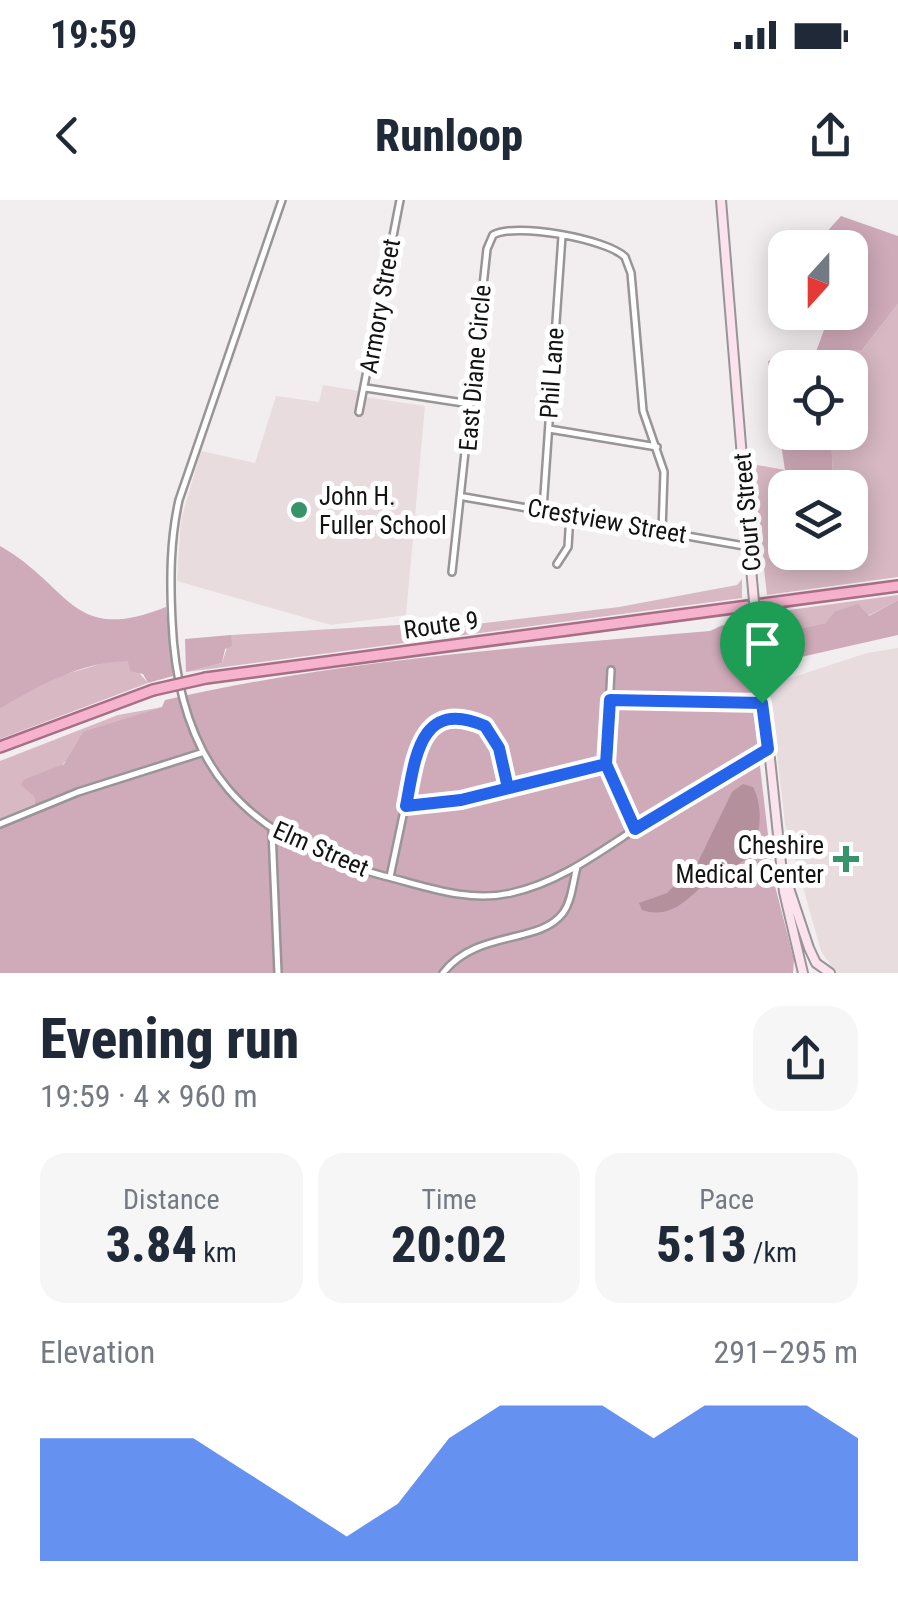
<!DOCTYPE html>
<html lang="en">
<head>
<meta charset="utf-8">
<style>
	:root { --surface:#fff; --page:#f6f6f7; --text:#1f2937; --muted:#747a83; --accent:#2563eb }
	body { margin:0; font-family:"Roboto Condensed",sans-serif; background:var(--page); color:var(--text); height:100vh; display:flex; flex-direction:column; font-size:38px; white-space:nowrap }
	* { box-sizing:border-box; margin:0 }
	p { font-size:32px; color:var(--muted) }
	.icon { flex:none; width:55px; height:55px; fill:none; stroke:currentColor; stroke-width:2; stroke-linecap:round; stroke-linejoin:round }
	.map { position:relative; height:773px; overflow:hidden }
	.details { display:flex; flex-direction:column; background:var(--surface); flex:1 }
	.details>* { flex:none }
	.needle { width:65px; rotate:201deg }
	.buttons { position:absolute; left:768px; top:30px; display:grid; gap:20px }
	.buttons a { display:grid; place-items:center; width:100px; height:100px; border-radius:20px; background:var(--surface); box-shadow:0 5px 25px #0003; font-size:50px }
	.pin { position:absolute; display:grid; place-items:center; width:85px; height:85px; color:#fff; margin:-102px -42px; border-radius:50% 50% 50% 0; rotate:-45deg; box-shadow:0 0 10px #0007 }
	.pin .icon { rotate:45deg }
	.round { display:grid; place-items:center; flex:none; width:105px; height:105px; border-radius:30px; background:var(--page) }
	.overview { display:flex; align-items:center; justify-content:space-between; height:170px; padding:0 40px }
	h1 { font-size:55px; font-weight:800; line-height:75px }
	.figures { display:grid; grid-template-columns:repeat(3,1fr); gap:15px; height:170px; padding:10px 40px }
	.figures div { display:grid; align-content:center; border-radius:25px; background:var(--page); text-align:center }
	.figures b { font-size:50px; font-weight:800 }
	.figures small { font-size:28px; font-weight:400 }
	.figures p { font-size:28px }
	.chart { height:280px; padding:20px 40px }
	.chart p { display:flex; justify-content:space-between }
	.chart svg { width:100%; height:180px; margin-top:10px; fill:var(--accent); opacity:.7 }
	.status { display:flex; justify-content:space-between; align-items:center; height:70px; padding:0 50px; background:var(--surface); direction:ltr }
	.status svg { height:28px; fill:currentColor }
	header { display:flex; justify-content:space-between; align-items:center; height:130px; padding:0 40px; background:var(--surface); font-size:45px; font-weight:800 }
	.map>svg:first-child { display:block }
	.built { fill:#e8dcdf }
	.green { fill:#d7b8c3; fill-rule:evenodd }
	.forest { fill:#cfaab8 }
	.water { fill:#b4909d }
	.lines { fill:none; stroke-linecap:round; stroke-linejoin:round }
	.minor-casing { stroke:#999596; stroke-width:10 }
	.secondary-casing { stroke:#999596; stroke-width:12 }
	.trunk-casing { stroke:#a66f85; stroke-width:14 }
	.minor { stroke:#fff; stroke-width:5 }
	.secondary { stroke:#fce2ed; stroke-width:8 }
	.trunk { stroke:#f7b3ce; stroke-width:9 }
	.secondary-bridge-casing { stroke:#999596; stroke-width:12; stroke-linecap:butt }
	.trunk-bridge-casing { stroke:#a66f85; stroke-width:14; stroke-linecap:butt }
	.secondary-bridge { stroke:#fce2ed; stroke-width:8 }
	.trunk-bridge { stroke:#f7b3ce; stroke-width:9 }
	.route-casing { stroke:#fff; stroke-width:20 }
	.route { stroke:#2563eb; stroke-width:12 }
	.poi-dot { fill:#36936a; stroke:#fff; stroke-width:4 }
	.labels { text-anchor:middle; dominant-baseline:central; stroke-width:10; stroke-linejoin:round; paint-order:stroke }
	.street-label { font-size:25px; fill:#141313; stroke:#fff }
	.poi-label { font-size:25px; fill:#141313; stroke:#fff; text-anchor:start }
</style>
</head>
<body>
<div class="status"><b>19:59</b><svg viewBox="0 0 49 12"><path d="M0 12V9h3v3zM5 12V6h3v6zM10 12V3h3v9zM15 12V0h3v12zM26 1h20v11H26zM47 4h2v5h-2z"/></svg></div>
<header><svg class="icon" aria-label="back" viewBox="0 0 24 24"><path d="M15 5l-7 7 7 7"/></svg>Runloop<svg class="icon" aria-label="share" viewBox="0 0 24 24"><path d="M12 15V3M7 8l5-5 5 5M5 13v7h14v-7"/></svg></header>
<div class="map">
<svg width="898" height="773" viewBox="0 0 898 773">
	<rect width="100%" height="100%" fill="#f2edef"/>
	<path class="built" d="M323,185L359,191L358,196L425,206L406,415L331,425L177,381L181,320L201,251L255,263L276,196L319,202Z
		M898,448V773H836L821,751L785,624L769,485L867,453Z"/>
	<path class="green" d="M898,104V377L767,395L752,264L833,279L831,233L850,232V168L827,167L825,150H862ZM785,288H850V352H785Z
		M742,379V398L186,472L222,463L231,435L399,425L460,426L619,407L737,385Z
		M898,395V400L868,416L834,412L827,423L769,435L767,413Z
		M114,460H128L148,483L0,539V509L46,480Z
		M163,507L84,531C79,541 75,552 67,560C53,575 31,577 35,604L0,619V561L118,515Z"/>
	<path class="forest" d="M841,16L898,36V104L862,150H826L827,167L785,168V232L831,233L833,279L785,270L768,161L792,155L813,160L828,119L825,113L850,112V48L813,47Z
		M0,346C72,387 71,445 166,407L173,476L148,483L143,474L130,471L128,461C81,462 39,485 0,509Z
		M898,400V435L770,464L769,435L826,423L834,412L858,404L869,416Z
		M723,425L745,437L773,678L794,760L793,773H0V627L36,611L34,596L21,585L23,580L64,564L84,531L162,507L165,500C344,459 528,447 710,431Z
		M231,435L232,446L225,449L222,463L186,472L185,439Z"/>
	<path class="water" d="M743,584L753,587C764,608 762,644 743,661C733,669 718,671 709,680C688,698 672,720 642,710L639,703L667,693L698,662L732,592Z"/>
	<g class="lines">
		<defs>
			<path id="minor" d="M282,0L179,300C170,340 170,380 172,421C178,565 245,640 384,676C425,686 468,703 511,693C558,683 598,653 638,627C680,600 723,573 767,549
				M366,188L470,204
				M359,212L400,0
				M549,229L657,247
				M464,297L750,347
				M543,309L562,36
				M557,364L568,347L570,314
				M452,372L487,49L493,35C515,22 607,39 625,57L631,73L643,211L664,272L662,331
				M611,470L606,564L635,629
				M611,500L762,503
				M405,606L461,600L606,564
				M0,624L78,592L201,553
				M272,631L278,773
				M390,677L418,544C433,519 460,514 485,525L499,548L508,588
				M443,773C477,729 539,745 563,713C572,701 573,681 577,667"/>
			<path id="secondary" d="M721,0L751,368
				M757,435L784,692L803,773
				M787,682L809,748L816,763L830,773"/>
			<path id="trunk" d="M206,478L898,386
				M0,547L153,490"/>
		</defs>
		<use href="#minor" class="minor-casing"/>
		<use href="#secondary" class="secondary-casing"/>
		<use href="#trunk" class="trunk-casing"/>
		<use href="#minor" class="minor"/>
		<use href="#secondary" class="secondary"/>
		<use href="#trunk" class="trunk"/>
		<defs>
			<path id="secondary-bridge" d="M751,368L757,435"/>
			<path id="trunk-bridge" d="M153,490L206,478"/>
		</defs>
		<use href="#secondary-bridge" class="secondary-bridge-casing"/>
		<use href="#trunk-bridge" class="trunk-bridge-casing"/>
		<use href="#secondary-bridge" class="secondary-bridge"/>
		<use href="#trunk-bridge" class="trunk-bridge"/>
	</g>
	<g class="lines">
		<defs>
			<path id="route" d="M762,503L610,500L606,564L508,588L499,548L485,526C419,497 415,560 406,606L461,600L606,564L635,629L768,549L762,503"/>
		</defs>
		<use href="#route" class="route-casing"/>
		<use href="#route" class="route"/>
	</g>
	<g class="poi-dot">
		<circle cx="299" cy="310" r="10"/>
		<path d="M841 644h10v10h10v10h-10v10h-10v-10h-10v-10h10z"/>
	</g>
	<g class="labels">
		<g class="street-label">
			<text transform="translate(380 106) rotate(-80)">Armory Street</text>
			<text transform="translate(475 168) rotate(-85)">East Diane Circle</text>
			<text transform="translate(552 173) rotate(-86)">Phil Lane</text>
			<text transform="translate(747 312) rotate(-95)">Court Street</text>
			<text transform="translate(607 321) rotate(10)">Crestview Street</text>
			<text transform="translate(441 425) rotate(-8)">Route 9</text>
			<text transform="translate(321 649) rotate(24)">Elm Street</text>
		</g>
		<g class="poi-label">
			<text x="319" y="296">John H.<tspan x="319" dy="29">Fuller School</tspan></text>
			<text x="824" y="645" text-anchor="end">Cheshire<tspan x="824" dy="29">Medical Center</tspan></text>
		</g>
	</g>
</svg>
<div class="buttons">
<a><svg class="needle" viewBox="-14 -14 28 28"><path d="M0-13l5 13h-10z" fill="#e53935"/><path d="M0 13l5-13h-10z" fill="#747a83"/></svg></a>
<a><svg class="icon" aria-label="locate" viewBox="0 0 24 24"><circle cx="12" cy="12" r="6"/><path d="M12 2v4M12 18v4M2 12h4M18 12h4"/></svg></a>
<a><svg class="icon" aria-label="layers" viewBox="0 0 24 24"><path d="M12 4l9 5-9 5-9-5zM3 14l9 5 9-5"/></svg></a>
</div>
<div class="pin" style="left:762px;top:503px;background:#1e9e55"><svg class="icon" aria-label="arrive" viewBox="0 0 24 24"><path d="M6 21V4h12l-3 4 3 4H6"/></svg></div>
</div>
<section class="details">
<div class="overview"><div><h1>Evening run</h1><p>19:59 · 4 × 960 m</p></div><a class="round"><svg class="icon" aria-label="share" viewBox="0 0 24 24"><path d="M12 15V3M7 8l5-5 5 5M5 13v7h14v-7"/></svg></a></div>
<div class="figures">
<div><p>Distance</p><b>3.84<small> km</small></b></div>
<div><p>Time</p><b>20:02</b></div>
<div><p>Pace</p><b>5:13<small> /km</small></b></div>
</div>
<div class="chart"><p><span>Elevation</span>291–295 m</p>
<svg viewBox="0 0 160 44" preserveAspectRatio="none"><path d="M0 44V14L10 14L20 14L30 14L40 22L50 30L60 38L70 30L80 14L90 6L100 6L110 6L120 14L130 6L140 6L150 6L160 14V44z"/></svg>
</div>
</section>
</body>
</html>
